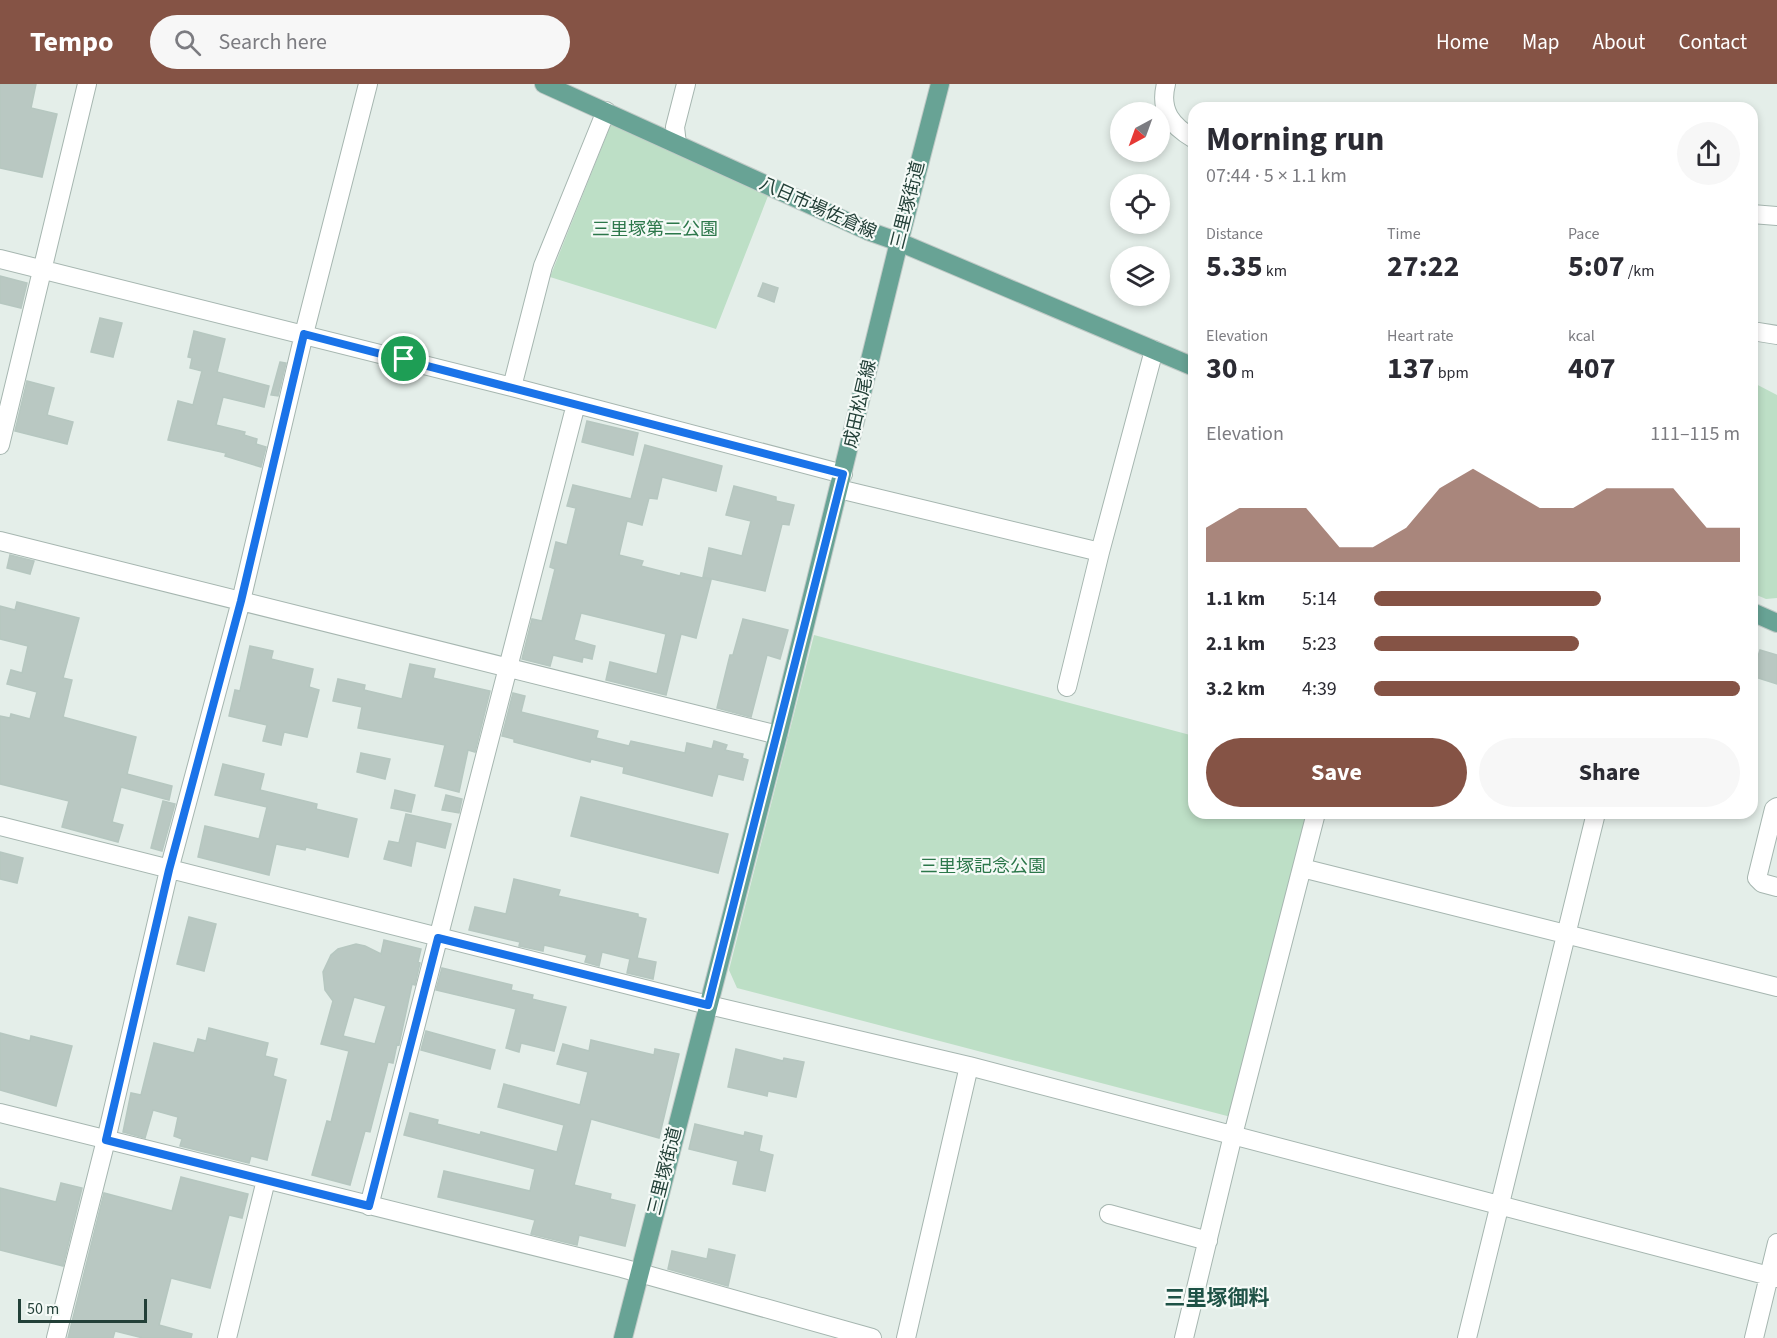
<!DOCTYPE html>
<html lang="en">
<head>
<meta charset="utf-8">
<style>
	:root { --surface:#fff; --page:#f7f7f7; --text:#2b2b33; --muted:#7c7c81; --accent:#855345 }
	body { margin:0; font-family:"Source Sans 3","Noto Sans JP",sans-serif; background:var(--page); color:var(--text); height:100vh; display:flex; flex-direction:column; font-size:22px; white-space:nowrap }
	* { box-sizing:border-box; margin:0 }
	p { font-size:20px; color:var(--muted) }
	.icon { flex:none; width:33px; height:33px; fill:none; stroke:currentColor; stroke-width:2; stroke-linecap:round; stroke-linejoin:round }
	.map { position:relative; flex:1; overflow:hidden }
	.sheet { position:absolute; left:1188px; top:18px; width:570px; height:717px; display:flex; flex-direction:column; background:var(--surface); border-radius:18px; box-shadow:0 3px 9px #0003 }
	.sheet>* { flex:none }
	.needle { width:39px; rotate:221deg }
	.tools { position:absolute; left:1110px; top:18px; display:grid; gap:12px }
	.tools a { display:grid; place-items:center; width:60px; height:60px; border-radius:50%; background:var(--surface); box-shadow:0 3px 9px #0003; font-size:30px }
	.scale { position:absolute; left:18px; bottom:15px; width:129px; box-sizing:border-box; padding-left:6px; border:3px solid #234038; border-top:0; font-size:16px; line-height:21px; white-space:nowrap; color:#234038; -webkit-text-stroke:4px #f5faf7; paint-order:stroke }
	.pin { position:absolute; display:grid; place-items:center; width:51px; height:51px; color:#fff; margin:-26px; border:3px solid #fff; border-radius:50%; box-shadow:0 2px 6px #0007 }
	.round { display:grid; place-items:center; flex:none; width:63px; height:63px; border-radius:32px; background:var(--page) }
	.headline { display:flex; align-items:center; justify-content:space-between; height:102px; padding:0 18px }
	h1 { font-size:33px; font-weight:700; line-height:45px }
	.metrics { display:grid; grid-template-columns:repeat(3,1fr); gap:9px; height:102px; padding:6px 18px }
	.metrics div { display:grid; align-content:center }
	.metrics b { font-size:30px; font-weight:700 }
	.metrics small { font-size:16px; font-weight:400 }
	.metrics p { font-size:16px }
	.chart { height:168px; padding:12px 18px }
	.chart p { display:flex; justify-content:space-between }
	.chart svg { width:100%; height:108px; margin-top:6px; fill:var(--accent); opacity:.7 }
	.action { display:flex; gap:12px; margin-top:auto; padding:12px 18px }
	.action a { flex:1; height:69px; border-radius:36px; background:var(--accent); color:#fff; font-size:24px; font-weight:700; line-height:69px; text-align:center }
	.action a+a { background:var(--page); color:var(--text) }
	ul { padding:0 18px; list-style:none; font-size:20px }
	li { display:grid; grid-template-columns:96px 72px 1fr; align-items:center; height:45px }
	li i { height:15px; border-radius:8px; background:var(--accent) }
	header { display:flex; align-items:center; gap:36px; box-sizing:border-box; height:84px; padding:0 30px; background:var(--accent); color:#fff }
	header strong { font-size:28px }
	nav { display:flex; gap:33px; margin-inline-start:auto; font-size:21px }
	.search { width:420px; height:54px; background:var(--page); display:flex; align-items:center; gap:15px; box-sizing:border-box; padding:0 21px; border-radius:33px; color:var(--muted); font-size:22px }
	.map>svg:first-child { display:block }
	.green { fill:#bddfc6 }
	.building { fill:#b9c8c2; stroke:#b6c7c0; stroke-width:1.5; fill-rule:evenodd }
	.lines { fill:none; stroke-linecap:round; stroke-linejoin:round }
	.minor-casing { stroke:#a6b6b0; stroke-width:20 }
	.major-casing { stroke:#c1cac7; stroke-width:20 }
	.minor { stroke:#fff; stroke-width:18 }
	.major { stroke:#68a395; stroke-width:18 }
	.route-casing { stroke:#fff; stroke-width:12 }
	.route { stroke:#1a73e8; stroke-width:8 }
	.labels { text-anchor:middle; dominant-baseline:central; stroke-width:4.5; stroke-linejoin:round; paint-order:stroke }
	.street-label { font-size:18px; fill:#234038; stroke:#f5faf7 }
	.park-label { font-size:18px; fill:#2c774a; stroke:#f5faf7 }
	.quarter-label { font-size:21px; font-weight:bold; fill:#1e5246; stroke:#f5faf7 }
</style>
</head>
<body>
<header>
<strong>Tempo</strong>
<div class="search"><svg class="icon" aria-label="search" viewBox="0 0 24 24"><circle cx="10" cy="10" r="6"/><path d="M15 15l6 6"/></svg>Search here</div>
<nav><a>Home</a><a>Map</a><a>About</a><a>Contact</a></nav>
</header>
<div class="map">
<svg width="1777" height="1254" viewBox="0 0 1777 1254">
	<rect width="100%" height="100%" fill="#e4eee9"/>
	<path class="green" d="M611,40L768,112L716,245L550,193Z
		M1752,298L1777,311V514L1766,515L1752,509Z
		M814,551L1194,652V729H1307L1231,1033L737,904L729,886Z"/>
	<path class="building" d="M0,0H36L31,24L57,30L42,93L0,84Z
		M0,192L27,199L21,224L0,219Z
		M763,199L778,204L774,218L758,212Z
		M100,234L122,239L113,273L91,268Z
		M194,247L225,255L217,288L269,302L264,323L223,313L216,341L245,348L244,351L257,355L256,360L266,363L261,383L225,372L226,369L168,356L178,317L193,321L202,287L190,284L192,274L188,273Z
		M280,278L286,279L278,312L271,311Z
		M27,297L54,304L47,331L73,338L67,360L15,347Z
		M587,337L638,349L633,371L582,358Z
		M645,361L722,382L716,407L662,393L657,415L649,414L642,441L627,437L619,471L643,477L641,482L680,492L681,489L711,496L696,554L681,550L666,611L606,596L610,578L657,590L666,550L626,540L581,529L574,556L595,562L592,575L583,573L582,578L553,571L550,582L522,575L532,535L542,537L555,485L550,483L556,458L567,461L576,424L567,422L573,401L631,415Z
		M734,402L776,413V417L794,421L789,441L782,440L765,507L703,493L709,464L742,472L751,437L726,431Z
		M10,471L34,477L30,490L7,484Z
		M17,518L79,534L63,594L72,596L63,633L136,653L127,690L172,702L169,716L121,703L112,738L123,741L118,758L62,743L69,717L0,700V632L10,634L11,630L30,635L37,608L7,600L11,586L22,589L28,562L0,555V522L15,526Z
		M743,535L788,546L780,575L767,571L751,633L717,624L730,571H733Z
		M250,562L273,567L271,575L313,585L309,603L319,606L307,653L284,648L281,661L263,657L267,641L229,632L235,606L240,607Z
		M1760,566L1777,571V600L1752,592Z
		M410,580L435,585L433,594L490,607L475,668L468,666L459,708L435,702L445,661L358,644L362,623L333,617L338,595L365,601L364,606L402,615Z
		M513,609L525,612L521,628L598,647L596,654L629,662L631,657L685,669L687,659L712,665L714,657L727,661L725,666L743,670L742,674L748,676L743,696L718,690L712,712L623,689L624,683L591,675L590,678L514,658V655L502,652Z
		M361,669L390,675L385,695L357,688Z
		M223,680L264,690L260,706L317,720L316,725L357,735L348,773L306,763L305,766L276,760L269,791L198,773L205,742L259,755L267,723L215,711Z
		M395,706L415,711L411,728L391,724Z
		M446,711L462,715L459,729L442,726Z
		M581,713L728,750L718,789L571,752Z
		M163,717L175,720L162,767L151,764Z
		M406,730L451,740L445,764L416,757L411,782L384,775L389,757L399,759Z
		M0,768L23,774L17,799L0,795Z
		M514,795L560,806L558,812L638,830V833L646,835L637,874L656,878L653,895L627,889L630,875L602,868L599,882L585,878L587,871L544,861L543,867L519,862L520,858L469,846L475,823L506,830Z
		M189,833L216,840L204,887L177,880Z
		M384,856L421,865L418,878L420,879L415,901L412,900L399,961L397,960L393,979L388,978L370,1048L365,1047L350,1101L312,1091L327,1037L331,1038L349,967L321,960L333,917L325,906L323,888L331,871L338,865L356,860L365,862L381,870ZM354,913L386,922L375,960L343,952Z
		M442,884L512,901L511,906L533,911L532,915L566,923L554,967L521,959L519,968L506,964L516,925L436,906Z
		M209,944L268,959L265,972L277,975L273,992L286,996L267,1076L251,1072L249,1079L180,1062L182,1055L174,1052L178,1033L153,1026L145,1054L123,1048L131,1009L141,1011L154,959L194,969L198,955L206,957Z
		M426,947L495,966L490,985L421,966Z
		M0,949L30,957L31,952L72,962L56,1022L0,1006Z
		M591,956L654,971L655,965L679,970L659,1054L591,1035L574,1101L611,1110L610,1115L635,1121L625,1162L579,1151L577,1161L531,1150L535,1136L438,1113L444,1087L530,1107L535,1085L404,1051L410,1029L438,1036L437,1040L480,1051L481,1048L557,1068L564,1041L498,1023L504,1000L580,1021L588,988L557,980L563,960L589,967Z
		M736,965L783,977L784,974L804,978L796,1013L768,1007L767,1012L728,1003Z
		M695,1040L744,1052L745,1048L762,1052L759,1067L773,1071L765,1107L733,1100L738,1077L689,1065Z
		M181,1093L248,1110L242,1134L229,1131L210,1204L171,1194L159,1241L192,1250L191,1254H143L115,1247L113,1254H68L104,1109L172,1127Z
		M61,1099L82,1104L63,1182L0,1166V1104L56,1118Z
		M709,1165L735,1171L728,1202L668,1185L672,1167L707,1175Z"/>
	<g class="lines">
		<defs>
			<path id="minor" d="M1166,0C1159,27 1172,42 1194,55
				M677,60L675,43L686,0
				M1752,130L1777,132
				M0,175L512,303L843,390
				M1752,247L1777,251
				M512,303L543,182L606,27
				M0,361L87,0
				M839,405L1100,468
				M0,457L778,651
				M1067,603L1100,468L1154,266
				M1777,723L1774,725L1757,794L1762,799L1777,803
				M0,742L696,918L969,982L1777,1194
				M1302,784L1777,903
				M0,1029L622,1184L872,1254
				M369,1122L576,320
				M1109,1130L1208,1157
				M56,1254L106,1056L169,786L241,517L304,250L368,0
				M227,1254L266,1096
				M906,1254L969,982
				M1184,1254L1233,1051L1316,729
				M1467,1254L1596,729
				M1754,1254L1777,1159"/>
			<path id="major" d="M544,0L868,147L899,158L1194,283
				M1752,528L1777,539
				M623,1254L778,651L899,158L940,0"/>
		</defs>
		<use href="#minor" class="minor-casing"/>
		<use href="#major" class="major-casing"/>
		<use href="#minor" class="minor"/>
		<use href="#major" class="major"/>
	</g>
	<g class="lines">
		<defs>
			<path id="route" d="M304,250L843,390L708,921L438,854L369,1122L106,1056L169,786L241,517Z"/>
		</defs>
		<use href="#route" class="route-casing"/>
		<use href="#route" class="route"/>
	</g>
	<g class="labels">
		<g class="street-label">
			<text transform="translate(908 121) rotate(-76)">三里塚街道</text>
			<text transform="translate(818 124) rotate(24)">八日市場佐倉線</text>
			<text transform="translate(860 320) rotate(-77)">成田松尾線</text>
			<text transform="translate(665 1087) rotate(-76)">三里塚街道</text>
		</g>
		<g class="park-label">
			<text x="655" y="145">三里塚第二公園</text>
			<text x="983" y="782">三里塚記念公園</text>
		</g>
		<g class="quarter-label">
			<text x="1217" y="1214">三里塚御料</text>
		</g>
	</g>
</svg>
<div class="tools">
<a><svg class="needle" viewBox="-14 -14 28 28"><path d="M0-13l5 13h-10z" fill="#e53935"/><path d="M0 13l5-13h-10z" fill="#7c7c81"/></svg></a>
<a><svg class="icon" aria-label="locate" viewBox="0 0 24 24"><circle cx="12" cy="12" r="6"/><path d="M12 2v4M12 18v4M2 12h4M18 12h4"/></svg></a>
<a><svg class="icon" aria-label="layers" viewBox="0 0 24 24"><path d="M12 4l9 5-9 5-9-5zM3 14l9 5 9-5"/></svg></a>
</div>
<div class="scale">50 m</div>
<div class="pin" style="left:404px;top:275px;background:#1e9e55"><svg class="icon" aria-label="arrive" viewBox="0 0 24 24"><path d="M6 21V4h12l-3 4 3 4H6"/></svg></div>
<section class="sheet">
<div class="headline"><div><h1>Morning run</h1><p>07:44 · 5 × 1.1 km</p></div><a class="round"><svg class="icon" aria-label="share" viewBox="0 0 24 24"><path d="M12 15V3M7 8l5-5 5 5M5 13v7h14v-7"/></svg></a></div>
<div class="metrics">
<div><p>Distance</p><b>5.35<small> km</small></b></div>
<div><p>Time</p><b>27:22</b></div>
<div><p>Pace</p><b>5:07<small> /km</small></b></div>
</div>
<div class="metrics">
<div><p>Elevation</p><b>30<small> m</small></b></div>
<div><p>Heart rate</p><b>137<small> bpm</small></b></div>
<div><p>kcal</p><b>407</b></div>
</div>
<div class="chart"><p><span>Elevation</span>111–115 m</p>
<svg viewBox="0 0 160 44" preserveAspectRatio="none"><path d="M0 44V30L10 22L20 22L30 22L40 38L50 38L60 30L70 14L80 6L90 14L100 22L110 22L120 14L130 14L140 14L150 30L160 30V44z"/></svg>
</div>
<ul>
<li><b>1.1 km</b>5:14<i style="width:62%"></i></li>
<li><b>2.1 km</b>5:23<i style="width:56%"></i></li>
<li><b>3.2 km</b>4:39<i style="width:100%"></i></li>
</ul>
<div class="action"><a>Save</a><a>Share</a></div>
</section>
</div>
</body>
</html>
